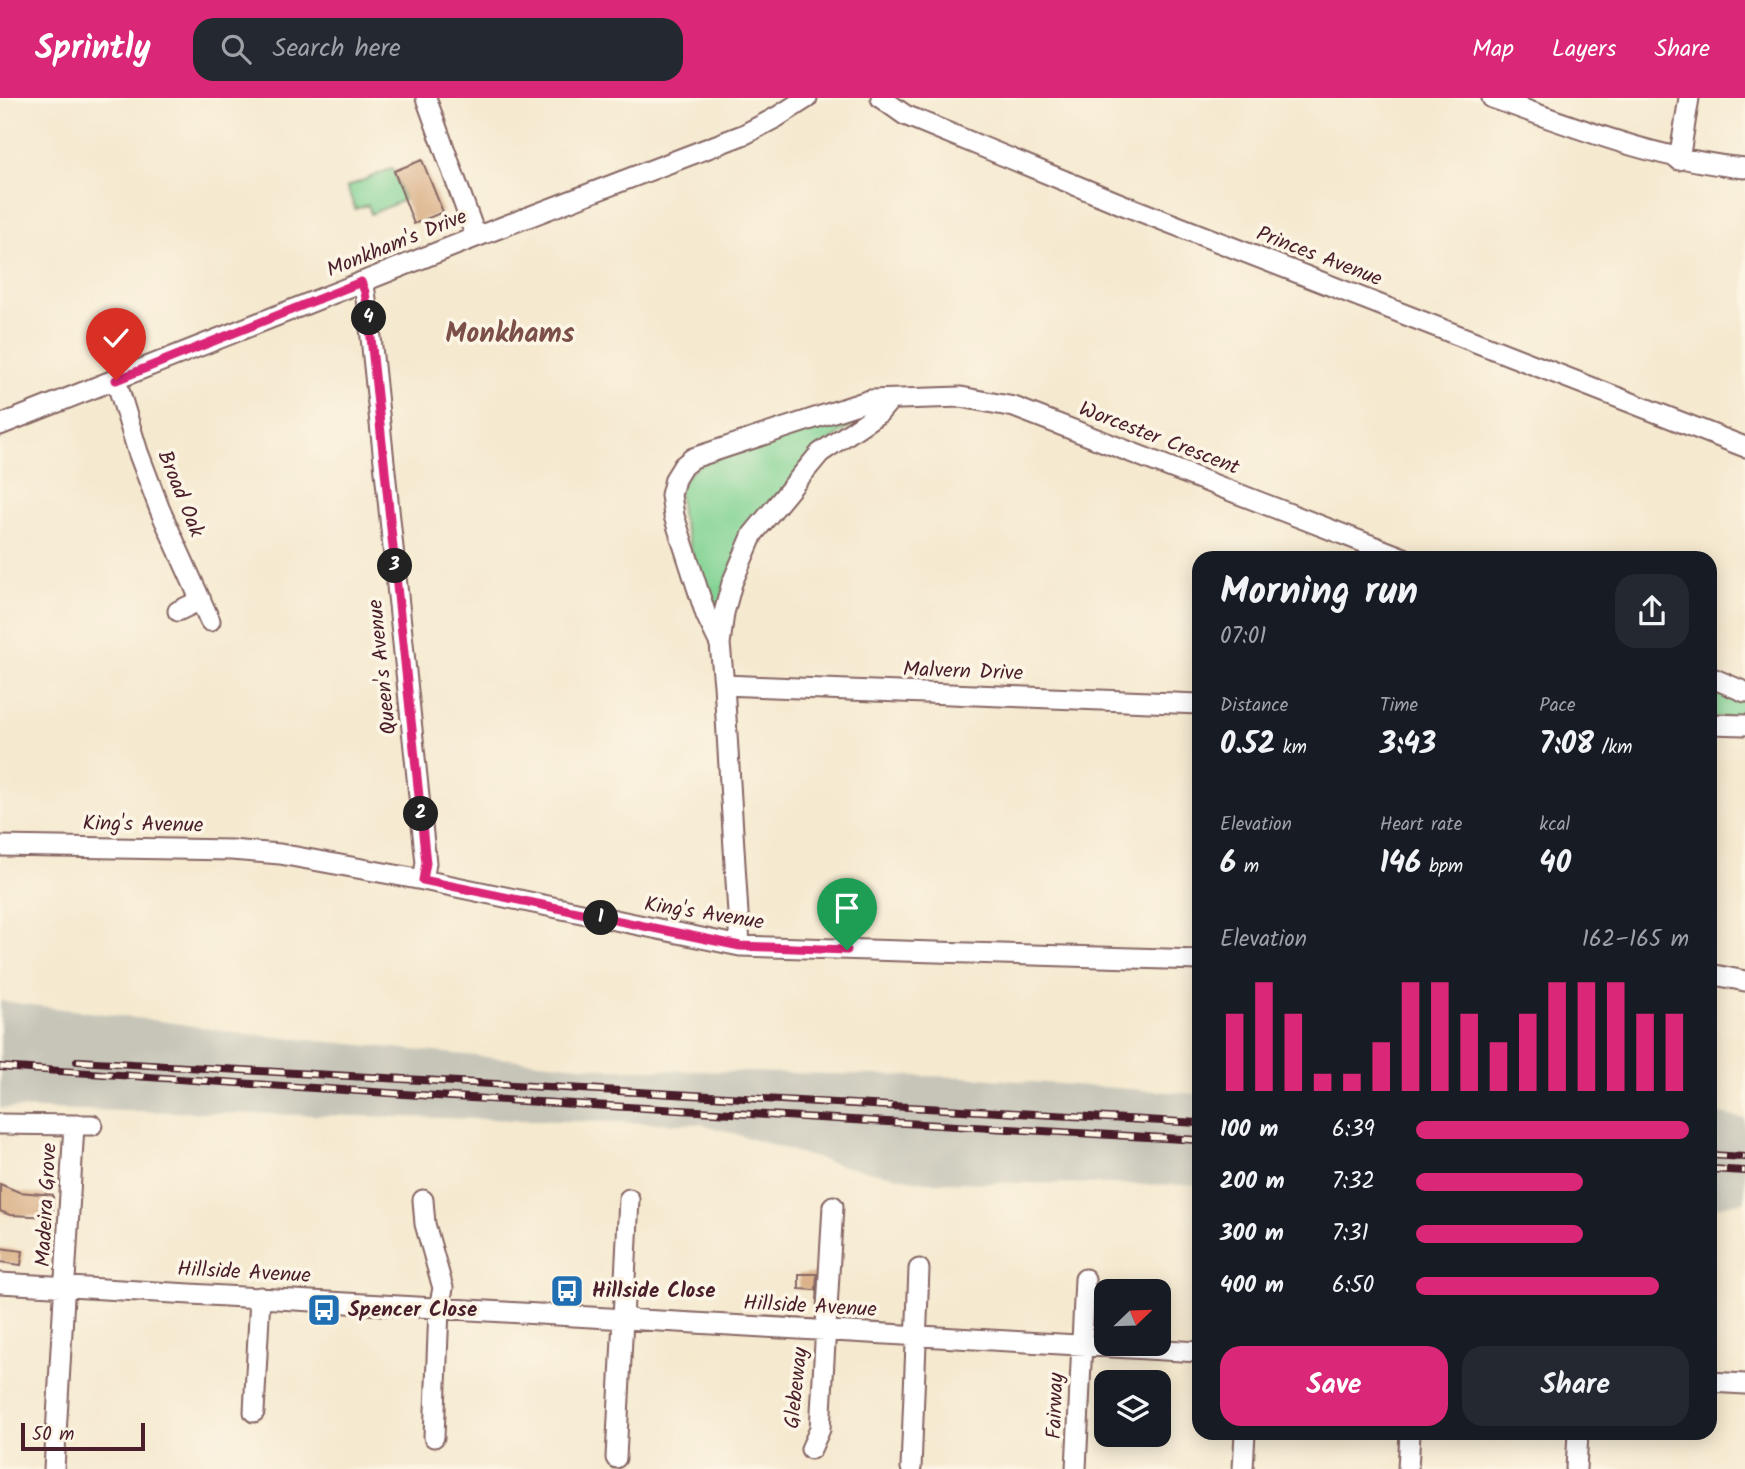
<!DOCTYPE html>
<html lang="en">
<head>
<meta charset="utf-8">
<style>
	:root { --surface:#171b24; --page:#242831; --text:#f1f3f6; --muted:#9ea1a6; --accent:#db2777 }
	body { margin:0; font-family:Kalam,sans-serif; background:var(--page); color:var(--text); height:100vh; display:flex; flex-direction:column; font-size:26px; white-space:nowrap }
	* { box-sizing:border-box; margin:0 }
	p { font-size:23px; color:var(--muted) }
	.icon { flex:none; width:38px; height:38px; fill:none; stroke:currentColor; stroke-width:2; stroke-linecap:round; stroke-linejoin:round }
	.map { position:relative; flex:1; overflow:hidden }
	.side { position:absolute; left:1192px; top:453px; width:525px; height:889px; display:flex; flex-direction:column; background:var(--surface); border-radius:21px; box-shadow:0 4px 18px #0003 }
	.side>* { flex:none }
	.needle { width:46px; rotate:67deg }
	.fabs { position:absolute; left:1094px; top:1181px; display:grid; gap:14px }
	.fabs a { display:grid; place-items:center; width:77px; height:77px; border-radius:14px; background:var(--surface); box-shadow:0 4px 18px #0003; font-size:35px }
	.scale { position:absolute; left:21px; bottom:18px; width:124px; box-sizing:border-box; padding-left:7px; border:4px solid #4a1f2b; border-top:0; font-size:19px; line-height:24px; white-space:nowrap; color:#4a1f2b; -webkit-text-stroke:5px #fcf5e5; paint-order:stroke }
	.pin { position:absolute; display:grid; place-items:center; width:60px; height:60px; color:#fff; margin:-72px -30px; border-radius:50% 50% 50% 0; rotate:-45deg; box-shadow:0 0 7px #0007 }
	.pin .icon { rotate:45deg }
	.km { position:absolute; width:35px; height:35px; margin:-18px; border-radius:50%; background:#222; color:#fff; font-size:19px; line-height:35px; text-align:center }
	.round { display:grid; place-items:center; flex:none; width:74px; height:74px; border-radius:21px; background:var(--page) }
	.summary { display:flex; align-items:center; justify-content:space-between; height:119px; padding:0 28px }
	h1 { font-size:38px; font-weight:700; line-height:52px }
	.metrics { display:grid; grid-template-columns:repeat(3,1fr); gap:10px; height:119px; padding:7px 28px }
	.metrics div { display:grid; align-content:center }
	.metrics b { font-size:30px; font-weight:700 }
	.metrics small { font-size:19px; font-weight:400 }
	.metrics p { font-size:19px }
	.chart { height:196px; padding:14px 28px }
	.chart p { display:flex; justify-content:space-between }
	.chart svg { width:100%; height:126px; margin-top:7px; stroke:var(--accent); stroke-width:6 }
	.primary-button { display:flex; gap:14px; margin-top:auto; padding:14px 28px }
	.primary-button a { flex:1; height:80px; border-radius:21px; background:var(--accent); color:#fff; font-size:28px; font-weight:700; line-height:80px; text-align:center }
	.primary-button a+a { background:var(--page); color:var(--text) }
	ul { padding:0 28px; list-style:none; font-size:23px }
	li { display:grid; grid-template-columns:112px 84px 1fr; align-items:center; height:52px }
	li i { height:18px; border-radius:9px; background:var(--accent) }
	header { display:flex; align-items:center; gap:42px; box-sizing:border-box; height:98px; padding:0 35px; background:var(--accent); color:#fff }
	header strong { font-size:33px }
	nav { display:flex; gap:38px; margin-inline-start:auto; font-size:24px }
	.search { width:490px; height:63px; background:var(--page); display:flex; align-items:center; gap:18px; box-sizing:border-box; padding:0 24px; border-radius:21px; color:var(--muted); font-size:26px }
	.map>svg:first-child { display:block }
	.industrial { fill:#c6c5b8 }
	.green { fill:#82d394; stroke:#667960; stroke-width:2 }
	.building { fill:#d8ac82 }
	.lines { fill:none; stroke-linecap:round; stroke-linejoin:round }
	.minor-casing { stroke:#866664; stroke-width:23 }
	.minor { stroke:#fff; stroke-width:19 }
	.rail-casing { stroke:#4a1f2b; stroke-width:8 }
	.rail { stroke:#fcf5e5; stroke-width:5; stroke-dasharray:16; stroke-linecap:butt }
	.route-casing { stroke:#fff; stroke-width:14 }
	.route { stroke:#db2777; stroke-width:9 }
	.labels { text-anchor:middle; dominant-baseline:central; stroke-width:7; stroke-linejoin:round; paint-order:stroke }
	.street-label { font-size:21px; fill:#4a1f2b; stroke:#fcf5e5 }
	.poi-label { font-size:21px; font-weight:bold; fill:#4a1f2b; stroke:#fcf5e5; text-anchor:start }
	.district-label { font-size:28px; font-weight:bold; fill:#7c5049; stroke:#fcf5e5 }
</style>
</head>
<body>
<header>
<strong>Sprintly</strong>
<div class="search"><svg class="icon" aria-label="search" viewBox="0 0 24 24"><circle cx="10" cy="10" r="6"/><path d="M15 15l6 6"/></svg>Search here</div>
<nav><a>Map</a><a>Layers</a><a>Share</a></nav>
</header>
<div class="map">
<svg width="1745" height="1371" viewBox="0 0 1745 1371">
	<rect width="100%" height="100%" fill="#fcf5e5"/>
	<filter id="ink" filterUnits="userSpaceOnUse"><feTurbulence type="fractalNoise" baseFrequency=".0143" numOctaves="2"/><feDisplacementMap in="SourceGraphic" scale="14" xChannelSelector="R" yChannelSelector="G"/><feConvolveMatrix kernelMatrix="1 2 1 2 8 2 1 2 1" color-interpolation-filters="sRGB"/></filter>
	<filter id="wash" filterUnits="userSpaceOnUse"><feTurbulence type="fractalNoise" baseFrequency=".00686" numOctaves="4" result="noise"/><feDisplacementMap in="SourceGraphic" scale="28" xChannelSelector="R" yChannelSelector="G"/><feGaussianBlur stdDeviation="1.57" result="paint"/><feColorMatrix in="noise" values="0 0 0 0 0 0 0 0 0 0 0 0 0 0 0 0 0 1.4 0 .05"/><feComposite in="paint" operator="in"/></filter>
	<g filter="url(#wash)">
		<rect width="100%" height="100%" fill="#f5e9cf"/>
		<path class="industrial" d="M0,903L175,925L235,935L612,971L964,979L1199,996V1087L925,1084L843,1068L702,1026L0,1010Z
			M1710,1014L1745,1021V1103L1710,1110Z"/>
		<path class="green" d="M392,70L404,102L371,116L368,107L355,111L347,89Z
			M872,312L803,364L713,524L681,417L679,394L685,379L703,364L819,324Z
			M1710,590L1745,603V621L1710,619Z"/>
		<g id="blocks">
			<path class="building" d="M422,62L443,114L414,126L394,73Z
				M0,1086L19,1094L53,1097V1119L10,1117L0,1113Z
				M0,1150L23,1153L21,1167L0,1164Z
				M799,1176H817L816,1192L799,1191Z"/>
		</g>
	</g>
	<g filter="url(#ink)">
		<use href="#blocks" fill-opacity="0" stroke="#866664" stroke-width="2"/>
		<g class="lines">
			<defs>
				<path id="minor" d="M426,0L476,139
					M881,0L905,17L1121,106L1745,349
					M1492,0C1575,29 1657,62 1745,70
					M1679,62L1689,0
					M361,184L365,194L370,230L426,765L423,782
					M116,282L138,354L160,412L210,523
					M0,327L476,139L745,36L777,19L807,0
					M178,513L201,502
					M720,546L724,515L732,485L753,436L820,355L879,315L890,302
					M1710,579L1745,594
					M724,587L1199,606
					M1710,626L1745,627
					M0,748L231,752L280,756L423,782L740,848L1199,862
					M740,848L724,587L720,546L706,517L674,418L671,397L675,381L683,368L693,360L870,302L961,299L1014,309L1404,460
					M1710,876L1745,883
					M0,1026L74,1027L54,1371
					M74,1027H92
					M423,1102L425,1126L443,1190L439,1210L434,1339
					M0,1185L1199,1254
					M1710,1284L1745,1286
					M254,1314L260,1199
					M811,1351L820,1331L833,1108
					M616,1360L629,1101
					M911,1370L919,1171
					M1076,1371L1085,1181
					M1243,1371L1245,1335
					M1408,1371L1410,1335
					M1576,1371L1578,1335"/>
			</defs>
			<use href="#minor" class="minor-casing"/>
			<use href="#minor" class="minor"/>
			<defs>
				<path id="rail" d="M77,963L1199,1025
					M0,969L419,997L1199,1042
					M1710,1057L1745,1059
					M1710,1071L1745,1073"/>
			</defs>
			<use href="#rail" class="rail-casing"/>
			<use href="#rail" class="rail"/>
		</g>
	</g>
	<g class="lines" filter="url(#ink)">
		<defs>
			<path id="route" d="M116,282L361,184L365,194L370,230L426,765L423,782L740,848L847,852"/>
		</defs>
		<use href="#route" class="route-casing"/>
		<use href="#route" class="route"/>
	</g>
	<defs>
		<symbol id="bus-square" viewBox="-11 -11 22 22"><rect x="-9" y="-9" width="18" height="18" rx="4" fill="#1f6fb2" stroke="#fcf5e5"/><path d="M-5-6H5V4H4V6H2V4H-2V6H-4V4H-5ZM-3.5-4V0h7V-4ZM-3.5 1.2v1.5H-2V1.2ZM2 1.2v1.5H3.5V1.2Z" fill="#fff"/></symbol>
	</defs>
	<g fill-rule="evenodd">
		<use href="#bus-square" x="548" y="1174" width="38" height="38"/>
		<use href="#bus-square" x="305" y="1193" width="38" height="38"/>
	</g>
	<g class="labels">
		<g class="street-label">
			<text transform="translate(397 146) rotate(-22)">Monkham's Drive</text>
			<text transform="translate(1319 159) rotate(21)">Princes Avenue</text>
			<text transform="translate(1159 341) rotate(21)">Worcester Crescent</text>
			<text transform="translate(180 396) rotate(68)">Broad Oak</text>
			<text transform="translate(383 569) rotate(-96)">Queen's Avenue</text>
			<text transform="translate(963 574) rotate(2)">Malvern Drive</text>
			<text transform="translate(143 727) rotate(1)">King's Avenue</text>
			<text transform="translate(704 816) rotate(9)">King's Avenue</text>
			<text transform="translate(47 1107) rotate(-87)">Madeira Grove</text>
			<text transform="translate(244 1175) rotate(3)">Hillside Avenue</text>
			<text transform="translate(810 1209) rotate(3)">Hillside Avenue</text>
			<text transform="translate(797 1290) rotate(-84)">Glebeway</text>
			<text transform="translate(1056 1308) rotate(-88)">Fairway</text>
		</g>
		<g class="poi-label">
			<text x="592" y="1193">Hillside Close</text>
			<text x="348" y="1212">Spencer Close</text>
		</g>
		<g class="district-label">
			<text x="510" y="236">Monkhams</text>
		</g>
	</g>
</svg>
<div class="fabs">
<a><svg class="needle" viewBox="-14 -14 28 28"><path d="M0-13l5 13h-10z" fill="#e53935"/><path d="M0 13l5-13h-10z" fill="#9ea1a6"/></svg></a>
<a><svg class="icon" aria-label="layers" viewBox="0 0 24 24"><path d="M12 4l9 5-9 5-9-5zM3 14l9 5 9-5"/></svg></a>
</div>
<div class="scale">50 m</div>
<div class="pin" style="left:847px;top:852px;background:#1e9e55"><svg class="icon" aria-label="arrive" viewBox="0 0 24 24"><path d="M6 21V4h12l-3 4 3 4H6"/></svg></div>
<div class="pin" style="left:116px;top:282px;background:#d93025"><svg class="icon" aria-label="check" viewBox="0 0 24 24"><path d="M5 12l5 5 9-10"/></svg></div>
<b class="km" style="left:601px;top:820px">1</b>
<b class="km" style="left:421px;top:716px">2</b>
<b class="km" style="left:395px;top:468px">3</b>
<b class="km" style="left:369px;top:220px">4</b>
<section class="side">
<div class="summary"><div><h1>Morning run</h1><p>07:01</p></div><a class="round"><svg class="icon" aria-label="share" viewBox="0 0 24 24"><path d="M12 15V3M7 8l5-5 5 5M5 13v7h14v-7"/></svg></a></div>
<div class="metrics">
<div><p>Distance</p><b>0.52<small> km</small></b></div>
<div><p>Time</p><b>3:43</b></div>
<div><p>Pace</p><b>7:08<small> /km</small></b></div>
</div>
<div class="metrics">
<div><p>Elevation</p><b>6<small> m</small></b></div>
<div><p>Heart rate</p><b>146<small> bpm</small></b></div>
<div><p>kcal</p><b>40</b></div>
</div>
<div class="chart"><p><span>Elevation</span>162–165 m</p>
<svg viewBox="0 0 160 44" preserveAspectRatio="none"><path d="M5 44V17M15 44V6M25 44V17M35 44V38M45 44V38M55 44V27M65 44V6M75 44V6M85 44V17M95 44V27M105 44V17M115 44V6M125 44V6M135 44V6M145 44V17M155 44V17"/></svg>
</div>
<ul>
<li><b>100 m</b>6:39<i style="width:100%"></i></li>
<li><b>200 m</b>7:32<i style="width:61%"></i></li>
<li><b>300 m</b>7:31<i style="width:61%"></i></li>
<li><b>400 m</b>6:50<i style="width:89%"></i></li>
</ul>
<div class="primary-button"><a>Save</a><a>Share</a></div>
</section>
</div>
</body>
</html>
